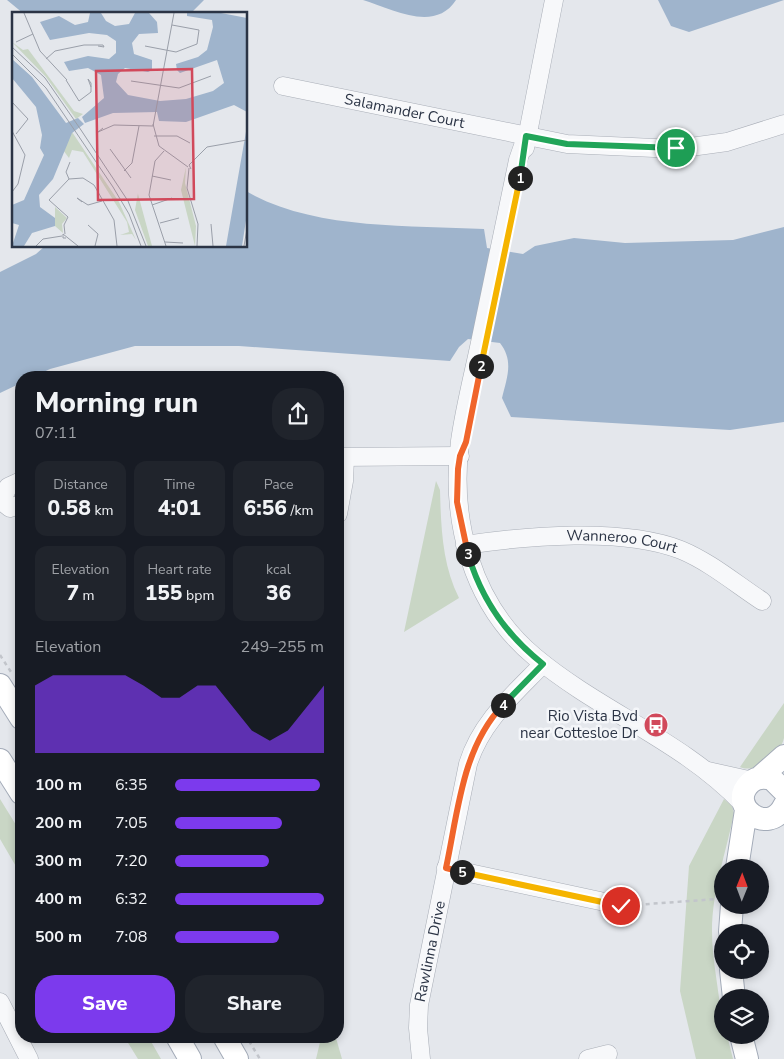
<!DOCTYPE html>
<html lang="en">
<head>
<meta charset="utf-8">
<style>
	:root { --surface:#171b24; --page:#20242c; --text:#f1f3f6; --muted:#9ea1a6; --accent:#7c3aed }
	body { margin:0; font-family:"Nunito Sans",sans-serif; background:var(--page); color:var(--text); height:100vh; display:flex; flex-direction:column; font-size:19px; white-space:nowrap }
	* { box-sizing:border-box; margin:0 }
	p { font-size:16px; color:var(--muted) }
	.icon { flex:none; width:28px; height:28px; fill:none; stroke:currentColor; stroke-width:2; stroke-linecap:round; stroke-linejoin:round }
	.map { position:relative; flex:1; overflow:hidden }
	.panel { position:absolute; left:15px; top:371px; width:329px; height:672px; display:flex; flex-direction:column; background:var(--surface); border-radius:20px; box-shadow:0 2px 8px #0003 }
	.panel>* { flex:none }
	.needle { width:32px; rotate:1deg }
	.fabs { position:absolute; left:714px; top:859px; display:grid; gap:10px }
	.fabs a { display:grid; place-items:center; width:55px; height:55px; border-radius:50%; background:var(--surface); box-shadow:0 2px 8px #0003; font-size:25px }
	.pin { position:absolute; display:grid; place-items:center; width:42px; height:42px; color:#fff; margin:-21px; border:2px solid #fff; border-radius:50%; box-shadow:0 1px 5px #0007 }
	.km { position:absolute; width:25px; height:25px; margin:-12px; border-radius:50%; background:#222; color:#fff; font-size:14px; line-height:25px; text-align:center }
	.round { display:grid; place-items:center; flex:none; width:52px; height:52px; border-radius:20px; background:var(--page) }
	.head { display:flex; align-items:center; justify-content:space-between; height:85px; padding:0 20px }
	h1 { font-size:28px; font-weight:800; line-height:38px }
	.stats { display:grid; grid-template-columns:repeat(3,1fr); gap:8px; height:85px; padding:5px 20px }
	.stats div { display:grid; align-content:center; border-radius:12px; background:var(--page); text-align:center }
	.stats b { font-size:21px; font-weight:800 }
	.stats small { font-size:14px; font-weight:400 }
	.stats p { font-size:14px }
	.chart { height:140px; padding:10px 20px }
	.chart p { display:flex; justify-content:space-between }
	.chart svg { width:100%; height:90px; margin-top:5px; fill:var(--accent); opacity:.7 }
	.primary-button { display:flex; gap:10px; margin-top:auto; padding:10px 20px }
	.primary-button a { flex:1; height:58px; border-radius:20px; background:var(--accent); color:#fff; font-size:20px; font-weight:800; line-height:58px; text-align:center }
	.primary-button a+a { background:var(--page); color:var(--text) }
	ul { padding:0 20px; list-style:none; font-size:16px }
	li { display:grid; grid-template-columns:80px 60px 1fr; align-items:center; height:38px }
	li i { height:12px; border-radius:6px; background:var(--accent) }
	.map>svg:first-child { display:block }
	.green { fill:#c9d6c5 }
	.water { fill:#9fb4cc }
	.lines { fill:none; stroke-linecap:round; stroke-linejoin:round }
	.minor-casing { stroke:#a9aeb7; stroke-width:19 }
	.major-casing { stroke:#a3abb8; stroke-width:24 }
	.path { stroke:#c2c5cb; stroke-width:2.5; stroke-dasharray:4 4; stroke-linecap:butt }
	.minor { stroke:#f7f8fa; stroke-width:18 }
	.major { stroke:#fff; stroke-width:22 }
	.split-1-casing { stroke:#fff; stroke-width:10 }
	.split-2-casing { stroke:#fff; stroke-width:10 }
	.split-3-casing { stroke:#fff; stroke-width:10 }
	.split-4-casing { stroke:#fff; stroke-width:10 }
	.split-5-casing { stroke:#fff; stroke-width:10 }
	.split-6-casing { stroke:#fff; stroke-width:10 }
	.split-1 { stroke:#22a559; stroke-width:6 }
	.split-2 { stroke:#f5b400; stroke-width:6 }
	.split-3 { stroke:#f0652b; stroke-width:6 }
	.split-4 { stroke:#22a559; stroke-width:6 }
	.split-5 { stroke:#f0652b; stroke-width:6 }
	.split-6 { stroke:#f5b400; stroke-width:6 }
	.labels { text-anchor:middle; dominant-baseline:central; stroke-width:5; stroke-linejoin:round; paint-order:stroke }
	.street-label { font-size:15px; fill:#2b3445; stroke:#f4f6f9 }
	.poi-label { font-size:15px; fill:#2b3445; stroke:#f4f6f9; text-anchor:end }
	.inset-road { fill:none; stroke:#9a9fa9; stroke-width:1 }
	.view { fill:#d1495b; fill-opacity:0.15; stroke:#d1495b; stroke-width:2.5 }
	.inset-edge { fill:none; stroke:#2b3445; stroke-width:2.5 }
</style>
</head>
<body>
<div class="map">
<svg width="784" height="1059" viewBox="0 0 784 1059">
	<rect width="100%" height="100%" fill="#e4e7ec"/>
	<path class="green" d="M436,481L440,490C441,527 442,564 459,598L404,632Z
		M784,703C784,714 784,728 784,738C780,756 756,774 740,767Z
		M0,799L21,833V875L0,839Z
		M724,799L732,806L734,813C726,853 712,891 712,931C712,966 722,1000 722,1035H727L733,1059H696L680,991L689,866Z
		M125,1038H149L161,1059H138Z
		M321,1038H336L342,1059H316Z"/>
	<path class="water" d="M7,0H204L190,14H24Z
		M363,0H456C435,33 392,9 363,0Z
		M658,0H784L689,32L671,26Z
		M246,191C312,230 409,225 484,229L487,248L523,254L535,246L574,238L625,243L733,240L784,227V422L730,430L511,417L502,398C507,377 514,361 500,343L468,339L459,347L450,361L239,346H135L50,369L33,377L21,378V383L0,393V272L36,254L45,246H246Z"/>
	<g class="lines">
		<defs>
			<g id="minor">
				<path id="s1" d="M283,86L567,144L676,149L727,142L784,124"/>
				<path d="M526,137L518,160C506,217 494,275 482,333C475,368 465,405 460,441C450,520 471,604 535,657C601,712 683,741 743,804"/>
				<path d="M525,148L554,0"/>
				<path d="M338,457L460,456"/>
				<path d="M21,481L8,487L3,498L5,504L10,508L21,504"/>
				<path d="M338,514L344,481L345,458"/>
				<path id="s2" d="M465,545C526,536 623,527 681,550C710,562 736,584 762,601"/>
				<path d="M708,771L753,781"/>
				<path d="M446,868L600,901"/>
				<path d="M0,1002L29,1059"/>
				<path id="s3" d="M421,1059L418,1028L419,1005L468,764C481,722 513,695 543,664"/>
				<path d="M588,1059L608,1054"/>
			</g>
			<path id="major" d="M0,685L21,718
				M0,760L21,793
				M759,778L784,756
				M784,791L772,779C764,777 756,777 750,783C726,806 769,837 784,806
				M737,868L746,810
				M730,932L732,905
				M731,970L734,998
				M741,1035L747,1059
				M178,1038L190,1059
				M225,1038L237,1059"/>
		</defs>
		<use href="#minor" class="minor-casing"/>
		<use href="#major" class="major-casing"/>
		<path class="path" d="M0,655L11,672
			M614,904L621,906L717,899
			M249,1041L260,1059"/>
		<use href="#minor" class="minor"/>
		<use href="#major" class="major"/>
	</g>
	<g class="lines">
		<defs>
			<path id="split-1" d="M520,178L526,136L567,144L676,148"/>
			<path id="split-2" d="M481,366L520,178"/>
			<path id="split-3" d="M468,554L457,502L458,469L460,456L466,442L481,366"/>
			<path id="split-4" d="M468,554C481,598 507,636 543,664L503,705"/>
			<path id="split-5" d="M462,872L446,868C458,812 462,748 503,705"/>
			<path id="split-6" d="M462,872L621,906"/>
		</defs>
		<use href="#split-1" class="split-1-casing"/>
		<use href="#split-2" class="split-2-casing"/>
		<use href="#split-3" class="split-3-casing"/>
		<use href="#split-4" class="split-4-casing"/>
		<use href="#split-5" class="split-5-casing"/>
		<use href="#split-6" class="split-6-casing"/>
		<use href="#split-1" class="split-1"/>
		<use href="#split-2" class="split-2"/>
		<use href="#split-3" class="split-3"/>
		<use href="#split-4" class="split-4"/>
		<use href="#split-5" class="split-5"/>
		<use href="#split-6" class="split-6"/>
	</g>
	<defs>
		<symbol id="bus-disc" viewBox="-11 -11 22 22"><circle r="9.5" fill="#d1495b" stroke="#f4f6f9"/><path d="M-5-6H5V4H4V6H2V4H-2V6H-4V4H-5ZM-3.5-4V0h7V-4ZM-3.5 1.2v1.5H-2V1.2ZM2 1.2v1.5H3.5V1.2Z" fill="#fff"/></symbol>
	</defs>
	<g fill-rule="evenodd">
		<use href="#bus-disc" x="642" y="711" width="28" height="28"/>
	</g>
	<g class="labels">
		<g class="street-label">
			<text stroke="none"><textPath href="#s1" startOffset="124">Salamander Court</textPath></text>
			<text stroke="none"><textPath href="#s2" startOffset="158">Wanneroo Court</textPath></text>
			<text stroke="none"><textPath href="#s3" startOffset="109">Rawlinna Drive</textPath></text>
		</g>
		<g class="poi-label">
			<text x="638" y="716">Rio Vista Bvd<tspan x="638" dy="17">near Cottesloe Dr</tspan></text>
		</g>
	</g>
	<g transform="translate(12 12)">
		<rect width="235" height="235" fill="#e4e7ec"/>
		<path d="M0,30L11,38L16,37L62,99L71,102L64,107L34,65ZM60,120L107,190L124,228L120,222L108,223L117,220L115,210L71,140L60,138L57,146L51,138ZM174,155L173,171L184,214L183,234L169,178ZM126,181V182L140,234H136L123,198ZM43,195L55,206L50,212L51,221L43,214Z" fill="#c9d6c5"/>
		<path d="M78,1H89L94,9L103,14L117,12L123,1H137L145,10L146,21L127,22L120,31L122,42L140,48V58L136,60L113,56L106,62L104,70L116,83L148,89L174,87L201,79L212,71L205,48L168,61L165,58L164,52L186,45L195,38L201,15L200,8L175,4V1H209L235,6V100L222,93L174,110L147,109L145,100L101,101L73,111L70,105L92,86L89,63L76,56L57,59L52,50L76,44L97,47L104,41V29L95,23L77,21L38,28L28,10L47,4L63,13L76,10ZM0,47L20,65L54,111L66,106L72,112L60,121L41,167L27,183L28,195L43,206V214L20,221L12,234H0L7,213L0,211V193L12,188L32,143L28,136L30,123L24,95L0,66ZM235,114V202L230,234H214Z" fill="#9fb4cc"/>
		<path class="inset-road" d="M12,1L28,39L55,68M4,30L21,22M133,34L164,40L185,32L187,18L160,13M0,35L33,66L69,118L116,189L134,234M0,42L34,76L101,175L117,202L129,234M34,47L43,39L72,33H91L92,35L86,34M54,68L67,89L79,80V71L76,67L79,75M119,69L167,76L199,64M0,90L16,107L4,122M141,112L147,134L176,155M141,114L162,1M91,116L86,120L102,113L141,114M0,119L13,143L6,172L0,180M142,124H165L178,131M98,137L119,166M152,139L143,149L137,183L154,234M177,156L175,176L186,212L185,234M179,157L177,153L195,135L235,128M112,159L120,151L127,114M140,164L159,168M57,167L54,160L58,150M70,190L65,186L76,193L90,189M140,193L160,186M148,211L167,206M199,212L201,234M76,213L86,222L83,234M53,222L52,213L56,205L37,188L57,167L71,166L82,173L102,208L105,234M54,226H51V222L66,234M153,230L171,231M24,234L31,227L50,224M232,234L235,217"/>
		<path class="view" d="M180,57L182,187L86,188L84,59Z"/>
		<rect width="235" height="235" class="inset-edge"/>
	</g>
</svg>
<div class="fabs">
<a><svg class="needle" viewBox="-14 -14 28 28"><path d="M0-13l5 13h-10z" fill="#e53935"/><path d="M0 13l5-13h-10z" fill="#9ea1a6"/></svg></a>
<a><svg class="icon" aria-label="locate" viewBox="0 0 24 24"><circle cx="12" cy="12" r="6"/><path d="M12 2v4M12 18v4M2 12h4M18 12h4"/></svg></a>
<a><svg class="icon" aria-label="layers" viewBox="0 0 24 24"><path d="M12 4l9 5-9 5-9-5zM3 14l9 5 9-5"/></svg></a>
</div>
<div class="pin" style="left:676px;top:148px;background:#1e9e55"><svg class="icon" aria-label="arrive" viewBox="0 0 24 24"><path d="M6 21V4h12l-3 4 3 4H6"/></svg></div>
<div class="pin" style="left:621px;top:906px;background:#d93025"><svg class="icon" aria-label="check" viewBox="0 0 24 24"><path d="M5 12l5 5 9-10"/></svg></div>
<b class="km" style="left:520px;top:178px">1</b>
<b class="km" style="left:481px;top:366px">2</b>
<b class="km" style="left:468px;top:554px">3</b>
<b class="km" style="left:503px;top:705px">4</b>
<b class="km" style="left:462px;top:872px">5</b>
<section class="panel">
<div class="head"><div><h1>Morning run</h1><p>07:11</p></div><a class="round"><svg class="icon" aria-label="share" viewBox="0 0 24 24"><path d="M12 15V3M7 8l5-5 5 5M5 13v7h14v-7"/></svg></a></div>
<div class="stats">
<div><p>Distance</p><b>0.58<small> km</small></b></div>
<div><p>Time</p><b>4:01</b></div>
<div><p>Pace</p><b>6:56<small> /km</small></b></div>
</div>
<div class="stats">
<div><p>Elevation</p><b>7<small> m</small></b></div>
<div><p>Heart rate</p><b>155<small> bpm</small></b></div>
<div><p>kcal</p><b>36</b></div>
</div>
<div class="chart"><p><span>Elevation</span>249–255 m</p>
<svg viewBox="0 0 160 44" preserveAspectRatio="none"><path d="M0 44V11L10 6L20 6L30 6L40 6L50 6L60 11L70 17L80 17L90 11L100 11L110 22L120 33L130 38L140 33L150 22L160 11V44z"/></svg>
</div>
<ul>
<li><b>100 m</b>6:35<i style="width:97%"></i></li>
<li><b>200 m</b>7:05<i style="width:72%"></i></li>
<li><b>300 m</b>7:20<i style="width:63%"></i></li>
<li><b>400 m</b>6:32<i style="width:100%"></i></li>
<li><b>500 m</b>7:08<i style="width:70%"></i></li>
</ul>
<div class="primary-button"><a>Save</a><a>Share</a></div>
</section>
</div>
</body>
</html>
